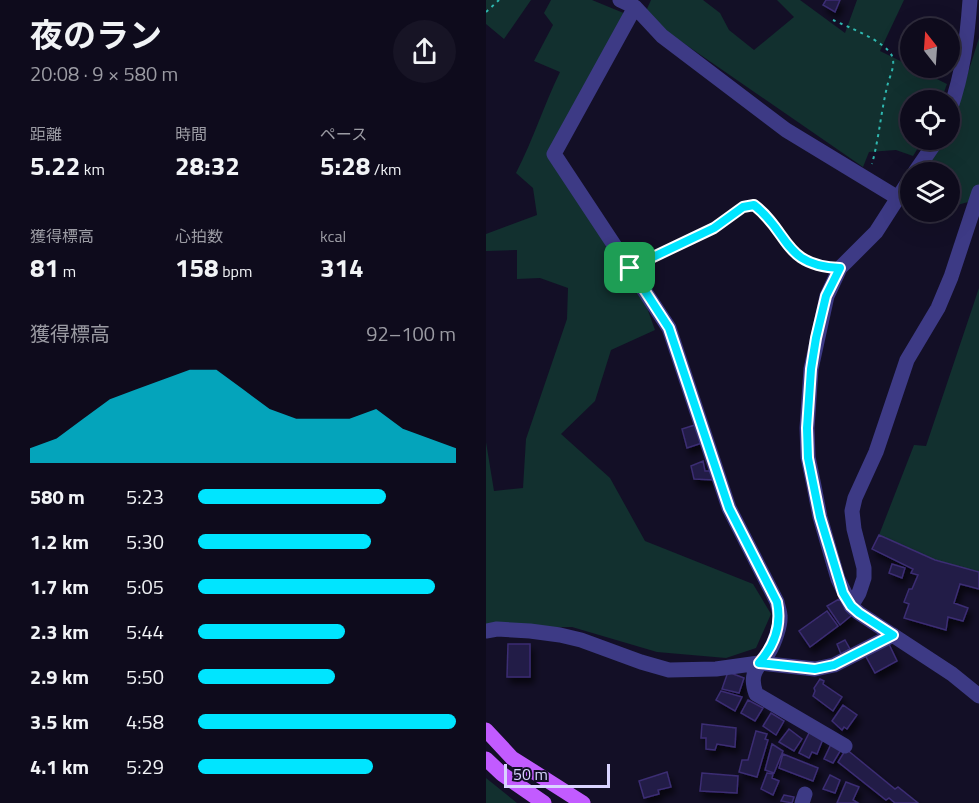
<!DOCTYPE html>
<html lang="ja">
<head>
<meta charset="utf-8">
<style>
	:root { --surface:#0e0b1c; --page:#171425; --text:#f1f3f6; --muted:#9b9ba3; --line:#2e2b3b; --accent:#00e5ff }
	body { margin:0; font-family:"Titillium Web","Noto Sans JP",sans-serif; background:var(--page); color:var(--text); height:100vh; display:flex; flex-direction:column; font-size:22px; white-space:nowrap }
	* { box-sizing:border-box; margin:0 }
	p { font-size:20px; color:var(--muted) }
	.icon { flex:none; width:33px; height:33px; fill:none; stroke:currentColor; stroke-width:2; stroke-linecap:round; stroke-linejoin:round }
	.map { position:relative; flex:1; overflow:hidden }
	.details { display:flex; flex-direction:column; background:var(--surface); width:486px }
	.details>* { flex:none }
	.needle { width:39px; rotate:343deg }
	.controls { position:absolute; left:414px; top:18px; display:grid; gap:12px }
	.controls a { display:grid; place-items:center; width:60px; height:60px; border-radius:50%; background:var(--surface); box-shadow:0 6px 24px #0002,0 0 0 2px var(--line); font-size:30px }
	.scale { position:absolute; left:18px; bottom:15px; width:106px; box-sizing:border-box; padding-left:6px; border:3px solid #d9d4ff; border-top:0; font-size:16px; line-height:21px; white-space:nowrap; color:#d9d4ff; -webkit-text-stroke:4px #130f26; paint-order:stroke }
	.pin { position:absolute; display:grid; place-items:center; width:51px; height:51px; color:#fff; margin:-26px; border-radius:12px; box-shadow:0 3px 9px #0006 }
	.round { display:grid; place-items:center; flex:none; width:63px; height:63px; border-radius:32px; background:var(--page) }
	.summary { display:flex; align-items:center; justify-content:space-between; height:102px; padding:0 30px }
	h1 { font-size:33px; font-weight:700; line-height:45px }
	.stats { display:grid; grid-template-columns:repeat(3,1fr); gap:9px; height:102px; padding:6px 30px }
	.stats div { display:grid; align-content:center }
	.stats b { font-size:26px; font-weight:700 }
	.stats small { font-size:16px; font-weight:400 }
	.stats p { font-size:16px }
	.chart { height:168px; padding:12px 30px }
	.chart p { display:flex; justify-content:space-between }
	.chart svg { width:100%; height:108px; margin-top:6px; fill:var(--accent); opacity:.7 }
	ul { padding:0 30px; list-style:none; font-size:20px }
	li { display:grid; grid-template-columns:96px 72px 1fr; align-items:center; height:45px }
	li i { height:15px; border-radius:8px; background:var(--accent) }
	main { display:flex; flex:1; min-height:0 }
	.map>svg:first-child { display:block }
	.green { fill:#12302f }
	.building { fill:#241b47; stroke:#3b2d73; stroke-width:1.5; filter:url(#shadow) }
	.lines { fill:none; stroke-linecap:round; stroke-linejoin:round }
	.path { stroke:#2fb8b0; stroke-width:2; stroke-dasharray:3 4.5; stroke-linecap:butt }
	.minor { stroke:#3d3a85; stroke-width:15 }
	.major { stroke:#c25bff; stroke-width:15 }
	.route-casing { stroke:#fff; stroke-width:12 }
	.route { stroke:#00e5ff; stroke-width:8 }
</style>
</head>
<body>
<main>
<section class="details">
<div class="summary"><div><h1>夜のラン</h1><p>20:08 · 9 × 580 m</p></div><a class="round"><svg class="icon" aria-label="share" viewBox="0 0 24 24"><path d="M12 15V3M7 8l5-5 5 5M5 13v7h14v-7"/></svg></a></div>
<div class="stats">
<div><p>距離</p><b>5.22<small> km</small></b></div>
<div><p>時間</p><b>28:32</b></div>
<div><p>ペース</p><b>5:28<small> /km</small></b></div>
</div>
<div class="stats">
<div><p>獲得標高</p><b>81<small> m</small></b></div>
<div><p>心拍数</p><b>158<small> bpm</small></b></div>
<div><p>kcal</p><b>314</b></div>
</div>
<div class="chart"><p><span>獲得標高</span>92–100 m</p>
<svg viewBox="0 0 160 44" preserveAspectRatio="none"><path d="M0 44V38L10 34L20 26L30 18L40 14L50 10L60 6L70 6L80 14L90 22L100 26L110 26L120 26L130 22L140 30L150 34L160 38V44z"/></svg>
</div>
<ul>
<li><b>580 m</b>5:23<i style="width:73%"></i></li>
<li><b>1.2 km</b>5:30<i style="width:67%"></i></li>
<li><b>1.7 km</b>5:05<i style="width:92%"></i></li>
<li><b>2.3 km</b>5:44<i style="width:57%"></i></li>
<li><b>2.9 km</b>5:50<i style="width:53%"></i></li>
<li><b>3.5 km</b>4:58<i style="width:100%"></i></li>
<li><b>4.1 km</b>5:29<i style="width:68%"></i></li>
</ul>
</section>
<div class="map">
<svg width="493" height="803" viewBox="0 0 493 803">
	<defs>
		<filter id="shadow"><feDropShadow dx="3.5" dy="6" stdDeviation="3" flood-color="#0009"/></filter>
	</defs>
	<rect width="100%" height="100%" fill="#130f26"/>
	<path class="green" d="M0,0H45L18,39L0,24Z
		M65,0H106L140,14L64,155L159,302L169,330L125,350L109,401L75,434L124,478L159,541L267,584L285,614L270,648L240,658L171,652L86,627L0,628V442L8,491L37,488L40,439L81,319L82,288L54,278L31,279V250L0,251V234L51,215L47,188L30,173C47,140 58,105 74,72L48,61L67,25L58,13Z
		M165,0H217L234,13L243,30L268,50L308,17L291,0H314L359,33L371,0H418L394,51L461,84L455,100H424V140H437L427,156L410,150L383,152L377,167L180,31L160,11Z
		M493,38V199L464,207V172H437L459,140H464V130Z
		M493,288V572L449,560L393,535L428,445L440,446Z
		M0,778L31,803H0Z"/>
	<path class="building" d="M340,0H354L349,12L337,5Z
		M209,425L216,443L201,448L196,429Z
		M217,461L219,471H226L229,480L208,479L205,466Z
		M393,535L449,560L493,572V589L474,584L468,603L482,608L477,621L462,617L460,630L418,618L423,604L418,602L423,589H426L432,575L425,573L427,569L386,549Z
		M406,564L419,568L416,578L403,573Z
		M353,599L366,615L354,625L341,606Z
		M341,611L352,626L324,647L313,631Z
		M359,640L364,649L355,654L351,644Z
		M402,642L411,661L389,673L378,653Z
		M22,644H44V677H21Z
		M242,672L258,678L253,693L236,689Z
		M334,679L338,681L337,684L356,697L347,711L327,696L329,691L328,688Z
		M235,691L256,697L249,711L230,700Z
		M262,700L277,708L269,721L255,713Z
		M357,705L371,715L361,729L358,727L356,730L346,721Z
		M285,713L298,721L290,735L277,726Z
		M216,724L250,728L249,747L231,744L229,750L220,749V738H215Z
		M303,729L316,739L308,751L293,742Z
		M270,731L281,734L279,739L282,740L271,777L253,772L256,760H262Z
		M324,731L337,739L331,754L326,752L323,758L313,753Z
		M346,742L356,748L347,763L338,759Z
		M286,744L297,751L288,773L279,770Z
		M360,749L409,789L412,787L432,803H409L403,798L400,800L352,762Z
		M297,754L332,768L327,781L293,768Z
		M181,772L185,787L172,790L173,794L158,798L153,781Z
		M216,773L252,776L251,793L214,791Z
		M281,773L287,774L286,778L293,781L287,795L275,789Z
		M344,775L354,780L349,793L337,789Z
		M360,782L373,787L367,800L372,803H351Z
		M298,795L308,797L306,803L295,801Z"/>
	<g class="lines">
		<path class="path" d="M0,12L13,0
			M347,20C362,27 399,41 406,56C410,66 403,77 401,87C395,112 393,138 386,164
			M157,261L228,228L257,207L268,205C285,218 292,240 308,253C317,260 328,263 338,267"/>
		<path class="minor" d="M134,0L149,7L176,36L300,130L412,198
			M149,7L68,154L183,328L243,508L291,602C292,607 294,612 294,616C295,625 288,644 283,652C273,667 262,672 270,694L359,746
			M464,110C477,72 481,41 484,0
			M429,172L451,140
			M424,179L390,232L354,268L341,296L325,369L321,428L322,457L328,486L334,517L352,579L365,606L373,613L466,674L493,696
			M365,606L373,593L378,578V568L368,529L366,511L369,498L390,452L421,360L452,308L465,277L493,192
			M0,631L11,629L44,631L74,635L95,640L155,662L183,670L230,669L273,663L329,669L348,665L407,635
			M316,803L319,794"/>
		<path class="major" d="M0,730L26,758L97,803
			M0,759L16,774L58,803"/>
	</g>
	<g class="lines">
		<defs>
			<path id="route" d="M268,205C304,233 297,266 354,268L340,296L330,338L325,369L321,428L322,458L334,517L357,593L365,606L373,613L407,635L348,665L329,669L273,663C288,646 296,626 291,602L243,508L183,328L144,268L228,228L257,207Z"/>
		</defs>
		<use href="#route" class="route-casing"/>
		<use href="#route" class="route"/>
	</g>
</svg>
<div class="controls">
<a><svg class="needle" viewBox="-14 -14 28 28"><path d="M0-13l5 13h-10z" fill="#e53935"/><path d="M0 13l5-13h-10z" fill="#9b9ba3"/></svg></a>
<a><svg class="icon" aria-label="locate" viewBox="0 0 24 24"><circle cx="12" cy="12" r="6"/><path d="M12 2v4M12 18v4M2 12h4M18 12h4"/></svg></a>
<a><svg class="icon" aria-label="layers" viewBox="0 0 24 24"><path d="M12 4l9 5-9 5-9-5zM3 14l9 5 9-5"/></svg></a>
</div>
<div class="scale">50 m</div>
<div class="pin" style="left:144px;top:268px;background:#1e9e55"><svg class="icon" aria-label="arrive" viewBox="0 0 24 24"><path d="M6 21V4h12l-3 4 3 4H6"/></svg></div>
</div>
</main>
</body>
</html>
